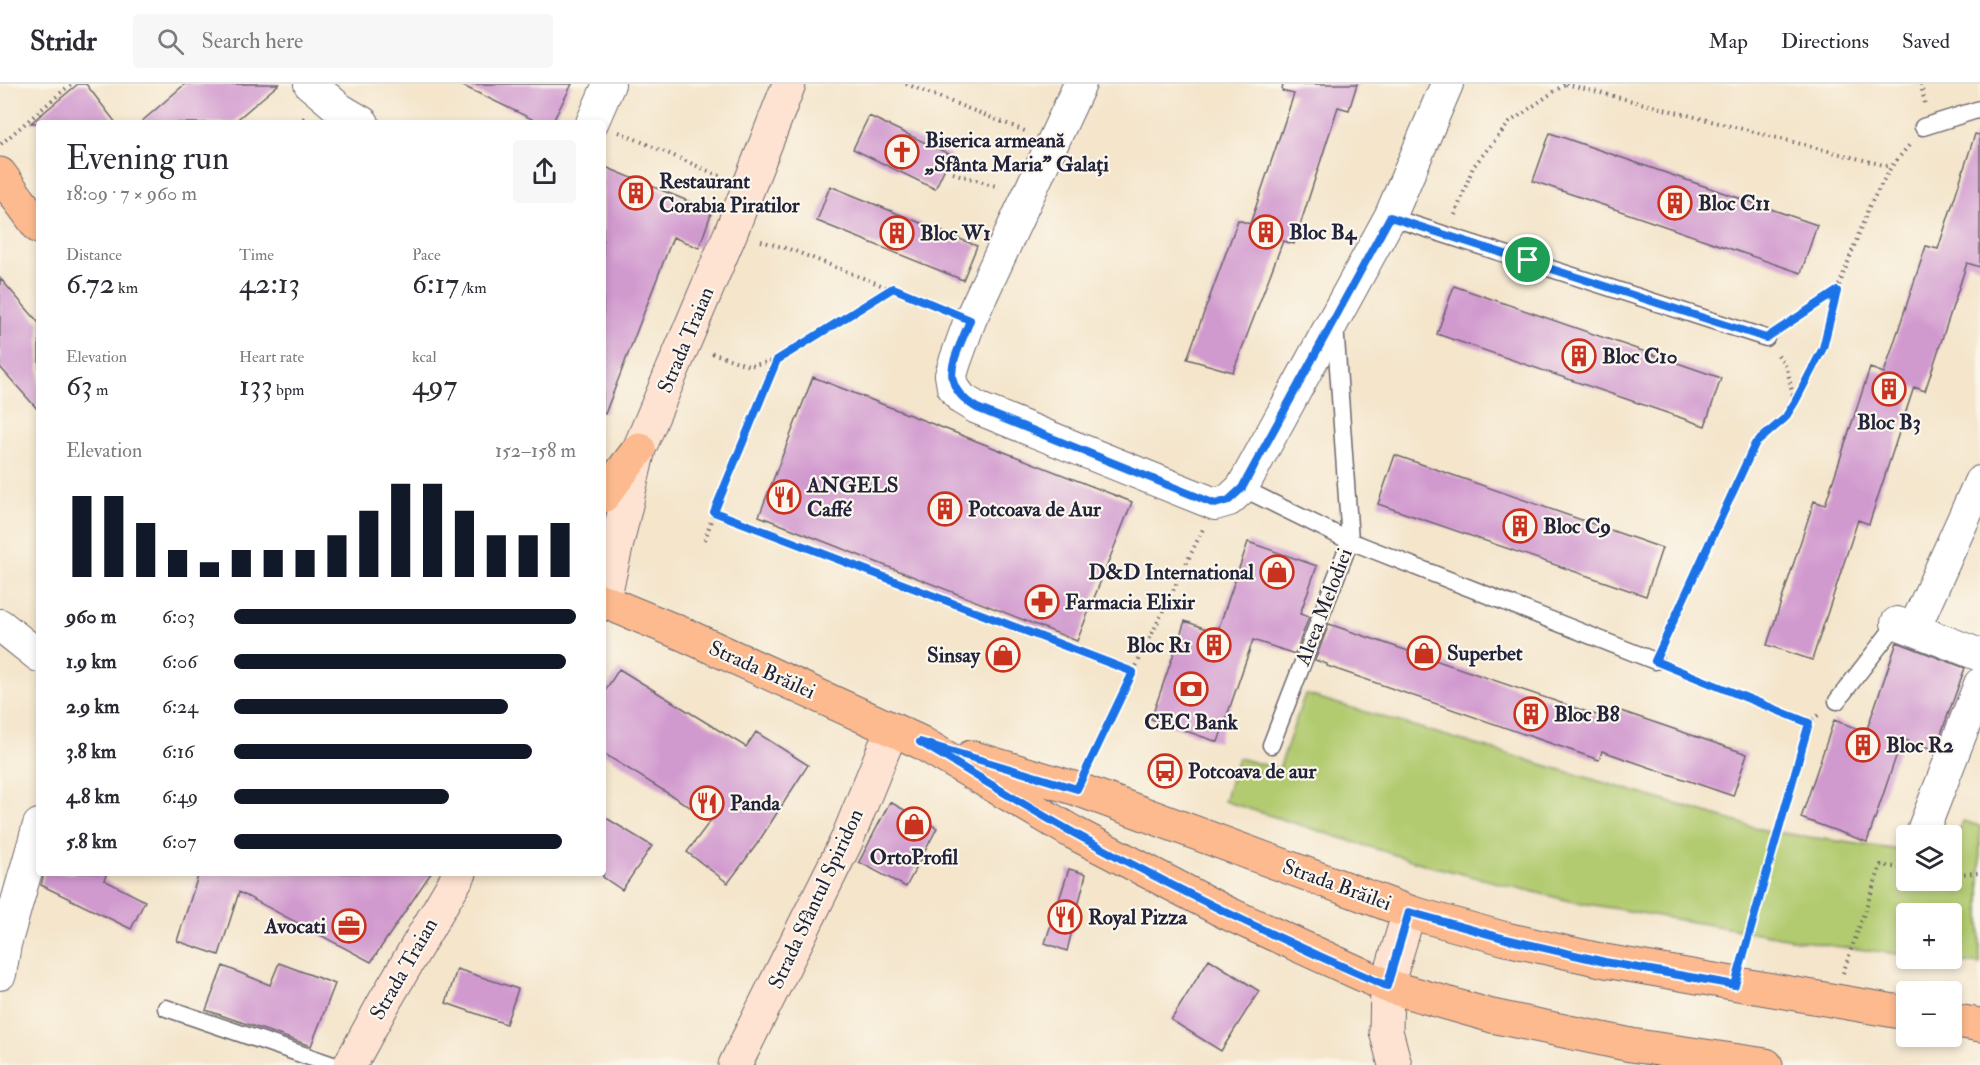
<!DOCTYPE html>
<html lang="en">
<head>
<meta charset="utf-8">
<style>
	:root { --surface:#fff; --page:#f7f7f7; --text:#2b2b33; --muted:#7c7c81; --line:#e1e1e2; --accent:#111827 }
	body { margin:0; font-family:"IM FELL Double Pica",serif; background:var(--page); color:var(--text); height:100vh; display:flex; flex-direction:column; font-size:22px; white-space:nowrap }
	* { box-sizing:border-box; margin:0 }
	p { font-size:20px; color:var(--muted) }
	.icon { flex:none; width:33px; height:33px; fill:none; stroke:currentColor; stroke-width:2; stroke-linecap:round; stroke-linejoin:round }
	.map { position:relative; flex:1; overflow:hidden }
	.details { position:absolute; left:36px; top:36px; width:570px; height:756px; display:flex; flex-direction:column; background:var(--surface); border-radius:6px; box-shadow:0 3px 9px #0003 }
	.details>* { flex:none }
	.buttons { position:absolute; left:1896px; top:741px; display:grid; gap:12px }
	.buttons a { display:grid; place-items:center; width:66px; height:66px; border-radius:6px; background:var(--surface); box-shadow:0 3px 9px #0003; font-size:30px }
	.pin { position:absolute; display:grid; place-items:center; width:51px; height:51px; color:#fff; margin:-26px; border:3px solid #fff; border-radius:50%; box-shadow:0 2px 6px #0007 }
	.round { display:grid; place-items:center; flex:none; width:63px; height:63px; border-radius:6px; background:var(--page) }
	.overview { display:flex; align-items:center; justify-content:space-between; height:102px; padding:0 30px }
	h1 { font-size:33px; font-weight:600; line-height:45px }
	.stats { display:grid; grid-template-columns:repeat(3,1fr); gap:9px; height:102px; padding:6px 30px }
	.stats div { display:grid; align-content:center }
	.stats b { font-size:30px; font-weight:600 }
	.stats small { font-size:16px; font-weight:400 }
	.stats p { font-size:16px }
	.chart { height:168px; padding:12px 30px }
	.chart p { display:flex; justify-content:space-between }
	.chart svg { width:100%; height:108px; margin-top:6px; stroke:var(--accent); stroke-width:6 }
	ul { padding:0 30px; list-style:none; font-size:20px }
	li { display:grid; grid-template-columns:96px 72px 1fr; align-items:center; height:45px }
	li i { height:15px; border-radius:8px; background:var(--accent) }
	header { display:flex; align-items:center; gap:36px; box-sizing:border-box; height:84px; padding:0 30px; background:var(--surface); border-bottom:2px solid var(--line) }
	header strong { font-size:28px }
	nav { display:flex; gap:33px; margin-inline-start:auto; font-size:21px }
	.search { width:420px; height:54px; background:var(--page); display:flex; align-items:center; gap:15px; box-sizing:border-box; padding:0 21px; border-radius:6px; color:var(--muted); font-size:22px }
	.map>svg:first-child { display:block }
	.green { fill:#b2cb70; stroke:#6a7656; stroke-width:1.5 }
	.building { fill:#d19acf }
	.lines { fill:none; stroke-linecap:round; stroke-linejoin:round }
	.lane-casing { stroke:#6c666d; stroke-width:19 }
	.street-casing { stroke:#6c666d; stroke-width:34 }
	.secondary-casing { stroke:#6c666d; stroke-width:35 }
	.primary-casing { stroke:#6c666d; stroke-width:35 }
	.path { stroke:#6c666d; stroke-width:4; stroke-dasharray:1.5 4.5; stroke-linecap:butt }
	.lane { stroke:#fff; stroke-width:16 }
	.street { stroke:#fff; stroke-width:32 }
	.secondary { stroke:#fee3d2; stroke-width:33 }
	.primary { stroke:#fcba8e; stroke-width:33 }
	.route-casing { stroke:#fff; stroke-width:12 }
	.route { stroke:#1a73e8; stroke-width:8 }
	.labels { text-anchor:middle; dominant-baseline:central; stroke-width:4.5; stroke-linejoin:round; paint-order:stroke }
	.poi-label { font-size:21px; font-weight:bold; fill:#22223b; stroke:#fbf7ec; text-anchor:start }
	.street-label { font-size:21px; fill:#22223b; stroke:#fbf7ec }
</style>
</head>
<body>
<header>
<strong>Stridr</strong>
<div class="search"><svg class="icon" aria-label="search" viewBox="0 0 24 24"><circle cx="10" cy="10" r="6"/><path d="M15 15l6 6"/></svg>Search here</div>
<nav><a>Map</a><a>Directions</a><a>Saved</a></nav>
</header>
<div class="map">
<svg width="1980" height="981" viewBox="0 0 1980 981">
	<rect width="100%" height="100%" fill="#fbf7ec"/>
	<filter id="ink" filterUnits="userSpaceOnUse"><feTurbulence type="fractalNoise" baseFrequency=".0167" numOctaves="2"/><feDisplacementMap in="SourceGraphic" scale="12" xChannelSelector="R" yChannelSelector="G"/><feConvolveMatrix kernelMatrix="1 2 1 2 8 2 1 2 1" color-interpolation-filters="sRGB"/></filter>
	<filter id="wash" filterUnits="userSpaceOnUse"><feTurbulence type="fractalNoise" baseFrequency=".008" numOctaves="4" result="noise"/><feDisplacementMap in="SourceGraphic" scale="24" xChannelSelector="R" yChannelSelector="G"/><feGaussianBlur stdDeviation="1.35" result="paint"/><feColorMatrix in="noise" values="0 0 0 0 0 0 0 0 0 0 0 0 0 0 0 0 0 1.4 0 .05"/><feComposite in="paint" operator="in"/></filter>
	<g filter="url(#wash)">
		<rect width="100%" height="100%" fill="#f4e5cb"/>
		<path class="green" d="M1305,610L1767,747L1906,767V796H1952V768L1963,737L1980,742V880L1937,875L1952,874V830H1906V871L1833,862L1570,817L1427,781L1224,717L1238,674L1279,685Z"/>
		<g id="blocks">
			<path class="building" d="M78,0H86L116,39H31Z
				M185,0H279L233,39H140Z
				M459,0H572L552,39H540Z
				M1283,0H1357L1349,26L1338,23L1294,160L1283,157L1233,288L1187,275L1238,136L1250,140L1294,10L1282,7Z
				M869,32L951,71L935,105L853,65Z
				M1550,49L1817,141L1801,189L1533,97Z
				M1975,50L1980,51V183L1967,179L1925,307L1914,303L1869,440L1858,436L1812,576L1767,561L1814,417L1825,421L1870,284L1884,289L1926,162L1938,165Z
				M603,82L712,127L699,164L673,153L605,330L603,329Z
				M830,102L977,162L963,196L817,137Z
				M0,194L39,239V327L0,283Z
				M1454,202L1721,294L1705,342L1437,250Z
				M813,293L1132,418L1077,557L759,432Z
				M1395,371L1662,464L1646,512L1378,420Z
				M1248,458L1317,482L1300,530L1309,533L1295,570L1253,556L1218,658L1151,635L1185,537L1217,549Z
				M1329,540L1611,636L1615,625L1747,670L1733,712L1602,667L1599,676L1327,582V580L1315,576Z
				M1897,558L1965,584L1935,666L1902,655L1867,758L1801,734L1834,636L1866,648Z
				M619,585L746,663L756,648L808,681L757,760L728,799L687,768L711,736L603,669V610Z
				M890,718L937,744L906,803L859,778Z
				M603,732L652,762L622,806L603,793Z
				M1069,785L1086,790L1067,867L1045,859Z
				M44,789H107L104,796L145,817L131,845L41,801Z
				M199,789H431L371,878L239,808L219,871L177,857Z
				M1209,875L1259,907L1221,967L1171,936Z
				M279,879L335,900L311,962L206,926L223,882L270,901Z
				M457,885L518,905L506,940L446,919Z"/>
		</g>
	</g>
	<g filter="url(#ink)">
		<use href="#blocks" fill-opacity="0" stroke="#6c666d" stroke-width="1.5"/>
		<g class="lines">
			<defs>
				<path id="lane" d="M1923,43L1980,25
					M1390,133L1766,254
					M1242,404L1350,457L1655,577
					M1837,617L1897,539
					M1271,661L1350,457L1335,240
					M166,924L333,981"/>
				<path id="street" d="M310,0L341,26L363,39
					M1080,0L970,236L955,278L951,291L953,303L962,315L977,324L1215,420L1229,416L1242,404L1390,133L1447,0
					M592,39L609,0
					M1897,539L1980,571
					M0,541L39,572
					M1914,545L1980,398
					M1924,744L1980,600
					M0,890L5,860L39,741"/>
				<path id="secondary" d="M603,519L639,365L731,148L789,0
					M350,981L386,915L460,789
					M735,981L846,758L892,645
					M1395,981L1386,947L1387,902L1409,828"/>
				<path id="primary" d="M0,90L39,143
					M603,412L639,365
					M603,517L683,550L920,658L1072,748L1225,828L1387,902L1492,932L1631,961L1766,981
					M971,673L1077,705L1409,828L1506,855L1605,877L1906,929
					M1952,936L1980,941"/>
			</defs>
			<use href="#lane" class="lane-casing"/>
			<use href="#street" class="street-casing"/>
			<use href="#secondary" class="secondary-casing"/>
			<use href="#primary" class="primary-casing"/>
			<path class="path" d="M906,0L1025,47
				M1566,0L1891,83
				M1921,0L1925,20
				M299,39L305,33
				M619,48L720,92
				M1,60L71,0
				M953,89L999,103
				M1455,131L1473,83L1510,38L1565,0
				M761,157L792,166L942,225
				M1784,241L1836,208
				M712,269L749,282L777,276L714,427L1133,588
				M1778,271L1787,284L1794,317
				M777,276L893,204
				M705,456L714,427
				M1664,558L1755,360L1785,334L1823,264L1837,207L1869,123L1891,83L1911,59
				M1675,585L1808,639
				M1089,679L1203,445
				M1952,790L1980,789
				M1744,871L1808,639L1821,629
				M1843,889L1881,781L1906,785"/>
			<use href="#lane" class="lane"/>
			<use href="#street" class="street"/>
			<use href="#secondary" class="secondary"/>
			<use href="#primary" class="primary"/>
		</g>
	</g>
	<g class="lines" filter="url(#ink)">
		<defs>
			<path id="route" d="M1390,133L1766,254L1837,207L1823,264L1795,318L1785,334L1755,360L1655,577L1809,639L1735,901L1605,878L1506,855L1409,828L1387,902C1280,856 1175,805 1072,748C1021,720 971,688 920,658L1077,705L1133,588L714,428L777,276L893,204L970,236C956,274 935,299 977,324L1215,420L1229,416L1242,404Z"/>
		</defs>
		<use href="#route" class="route-casing"/>
		<use href="#route" class="route"/>
	</g>
	<defs>
		<symbol id="church-ring" viewBox="-11 -11 22 22"><circle r="9.5" fill="#fbf7ec" stroke="#c8321e" stroke-width="1.5"/><path d="M-1.2-6h2.4v3.5h3.3v2.4h-3.3V6h-2.4V-.1h-3.3v-2.4h3.3Z" fill="#c8321e"/></symbol>
		<symbol id="building-ring" viewBox="-11 -11 22 22"><circle r="9.5" fill="#fbf7ec" stroke="#c8321e" stroke-width="1.5"/><path d="M-4-6H4V6H1V3H-1V6H-4ZM-2.5-4.3h1.7v1.8h-1.7ZM.8-4.3h1.7v1.8H.8ZM-2.5-1h1.7V.8h-1.7ZM.8-1h1.7V.8H.8Z" fill="#c8321e"/></symbol>
		<symbol id="restaurant-ring" viewBox="-11 -11 22 22"><circle r="9.5" fill="#fbf7ec" stroke="#c8321e" stroke-width="1.5"/><path d="M-5-6h1v4h1v-4h1v4h1v-4h1v5L-1.5 .5V6h-2V.5L-5-1ZM5-6V6H3V1.5H1.5Q1.5-4 5-6Z" fill="#c8321e"/></symbol>
		<symbol id="shop-ring" viewBox="-11 -11 22 22"><circle r="9.5" fill="#fbf7ec" stroke="#c8321e" stroke-width="1.5"/><path d="M-5-2.5h2.3a2.7 3.5 0 0 1 5.4 0H5L5.5 6h-11ZM-1.5-2.5h3a1.5 2.3 0 0 0-3 0Z" fill="#c8321e"/></symbol>
		<symbol id="pharmacy-ring" viewBox="-11 -11 22 22"><circle r="9.5" fill="#fbf7ec" stroke="#c8321e" stroke-width="1.5"/><path d="M-2-6h4v4h4v4h-4v4h-4v-4h-4v-4h4Z" fill="#c8321e"/></symbol>
		<symbol id="bank-ring" viewBox="-11 -11 22 22"><circle r="9.5" fill="#fbf7ec" stroke="#c8321e" stroke-width="1.5"/><path d="M-6-4H6V4H-6ZM0-2.3a2.3 2.3 0 1 0 0 4.6a2.3 2.3 0 1 0 0-4.6Z" fill="#c8321e"/></symbol>
		<symbol id="bus-ring" viewBox="-11 -11 22 22"><circle r="9.5" fill="#fbf7ec" stroke="#c8321e" stroke-width="1.5"/><path d="M-5-6H5V4H4V6H2V4H-2V6H-4V4H-5ZM-3.5-4V0h7V-4ZM-3.5 1.2v1.5H-2V1.2ZM2 1.2v1.5H3.5V1.2Z" fill="#c8321e"/></symbol>
		<symbol id="office-ring" viewBox="-11 -11 22 22"><circle r="9.5" fill="#fbf7ec" stroke="#c8321e" stroke-width="1.5"/><path d="M-6-3h4V-5.5h4V-3h4V5H-6ZM-1-4.5V-3h2v-1.5ZM-6 0V1H6V0Z" fill="#c8321e"/></symbol>
	</defs>
	<g fill-rule="evenodd">
		<use href="#church-ring" x="883" y="49" width="38" height="38"/>
		<use href="#building-ring" x="617" y="90" width="38" height="38"/>
		<use href="#building-ring" x="1656" y="100" width="38" height="38"/>
		<use href="#building-ring" x="1247" y="129" width="38" height="38"/>
		<use href="#building-ring" x="878" y="130" width="38" height="38"/>
		<use href="#building-ring" x="1560" y="253" width="38" height="38"/>
		<use href="#building-ring" x="1870" y="286" width="38" height="38"/>
		<use href="#restaurant-ring" x="765" y="394" width="38" height="38"/>
		<use href="#building-ring" x="926" y="406" width="38" height="38"/>
		<use href="#building-ring" x="1501" y="423" width="38" height="38"/>
		<use href="#shop-ring" x="1258" y="469" width="38" height="38"/>
		<use href="#pharmacy-ring" x="1023" y="499" width="38" height="38"/>
		<use href="#building-ring" x="1195" y="542" width="38" height="38"/>
		<use href="#shop-ring" x="1405" y="550" width="38" height="38"/>
		<use href="#shop-ring" x="984" y="552" width="38" height="38"/>
		<use href="#bank-ring" x="1172" y="586" width="38" height="38"/>
		<use href="#building-ring" x="1512" y="611" width="38" height="38"/>
		<use href="#building-ring" x="1844" y="642" width="38" height="38"/>
		<use href="#bus-ring" x="1146" y="668" width="38" height="38"/>
		<use href="#restaurant-ring" x="688" y="700" width="38" height="38"/>
		<use href="#shop-ring" x="895" y="721" width="38" height="38"/>
		<use href="#restaurant-ring" x="1046" y="814" width="38" height="38"/>
		<use href="#office-ring" x="330" y="823" width="38" height="38"/>
	</g>
	<g class="labels">
		<g class="poi-label">
			<text x="925" y="56">Biserica armeană<tspan x="925" dy="24">„Sfânta Maria” Galați</tspan></text>
			<text x="659" y="97">Restaurant<tspan x="659" dy="24">Corabia Piratilor</tspan></text>
			<text x="1698" y="119">Bloc C11</text>
			<text x="1289" y="148">Bloc B4</text>
			<text x="920" y="149">Bloc W1</text>
			<text x="1602" y="272">Bloc C10</text>
			<text x="1889" y="338" text-anchor="middle">Bloc B3</text>
			<text x="807" y="401">ANGELS<tspan x="807" dy="24">Caffé</tspan></text>
			<text x="968" y="425">Potcoava de Aur</text>
			<text x="1543" y="442">Bloc C9</text>
			<text x="1254" y="488" text-anchor="end">D&amp;D International</text>
			<text x="1065" y="518">Farmacia Elixir</text>
			<text x="1191" y="561" text-anchor="end">Bloc R1</text>
			<text x="1447" y="569">Superbet</text>
			<text x="980" y="571" text-anchor="end">Sinsay</text>
			<text x="1554" y="630">Bloc B8</text>
			<text x="1191" y="638" text-anchor="middle">CEC Bank</text>
			<text x="1886" y="661">Bloc R2</text>
			<text x="1188" y="687">Potcoava de aur</text>
			<text x="730" y="719">Panda</text>
			<text x="914" y="773" text-anchor="middle">OrtoProfil</text>
			<text x="1088" y="833">Royal Pizza</text>
			<text x="326" y="842" text-anchor="end">Avocati</text>
		</g>
		<g class="street-label">
			<text transform="translate(686 256) rotate(-67)">Strada Traian</text>
			<text transform="translate(1324 523) rotate(-69)">Aleea Melodiei</text>
			<text transform="translate(762 586) rotate(24)">Strada Brăilei</text>
			<text transform="translate(1337 801) rotate(20)">Strada Brăilei</text>
			<text transform="translate(816 815) rotate(-65)">Strada Sfântul Spiridon</text>
			<text transform="translate(404 885) rotate(-60)">Strada Traian</text>
		</g>
	</g>
</svg>
<div class="buttons">
<a><svg class="icon" aria-label="layers" viewBox="0 0 24 24"><path d="M12 4l9 5-9 5-9-5zM3 14l9 5 9-5"/></svg></a>
<a>+</a>
<a>−</a>
</div>
<div class="pin" style="left:1528px;top:176px;background:#1e9e55"><svg class="icon" aria-label="arrive" viewBox="0 0 24 24"><path d="M6 21V4h12l-3 4 3 4H6"/></svg></div>
<section class="details">
<div class="overview"><div><h1>Evening run</h1><p>18:09 · 7 × 960 m</p></div><a class="round"><svg class="icon" aria-label="share" viewBox="0 0 24 24"><path d="M12 15V3M7 8l5-5 5 5M5 13v7h14v-7"/></svg></a></div>
<div class="stats">
<div><p>Distance</p><b>6.72<small> km</small></b></div>
<div><p>Time</p><b>42:13</b></div>
<div><p>Pace</p><b>6:17<small> /km</small></b></div>
</div>
<div class="stats">
<div><p>Elevation</p><b>63<small> m</small></b></div>
<div><p>Heart rate</p><b>133<small> bpm</small></b></div>
<div><p>kcal</p><b>497</b></div>
</div>
<div class="chart"><p><span>Elevation</span>152–158 m</p>
<svg viewBox="0 0 160 44" preserveAspectRatio="none"><path d="M5 44V11M15 44V11M25 44V22M35 44V33M45 44V38M55 44V33M65 44V33M75 44V33M85 44V27M95 44V17M105 44V6M115 44V6M125 44V17M135 44V27M145 44V27M155 44V22"/></svg>
</div>
<ul>
<li><b>960 m</b>6:03<i style="width:100%"></i></li>
<li><b>1.9 km</b>6:06<i style="width:97%"></i></li>
<li><b>2.9 km</b>6:24<i style="width:80%"></i></li>
<li><b>3.8 km</b>6:16<i style="width:87%"></i></li>
<li><b>4.8 km</b>6:49<i style="width:63%"></i></li>
<li><b>5.8 km</b>6:07<i style="width:96%"></i></li>
</ul>
</section>
</div>
</body>
</html>
